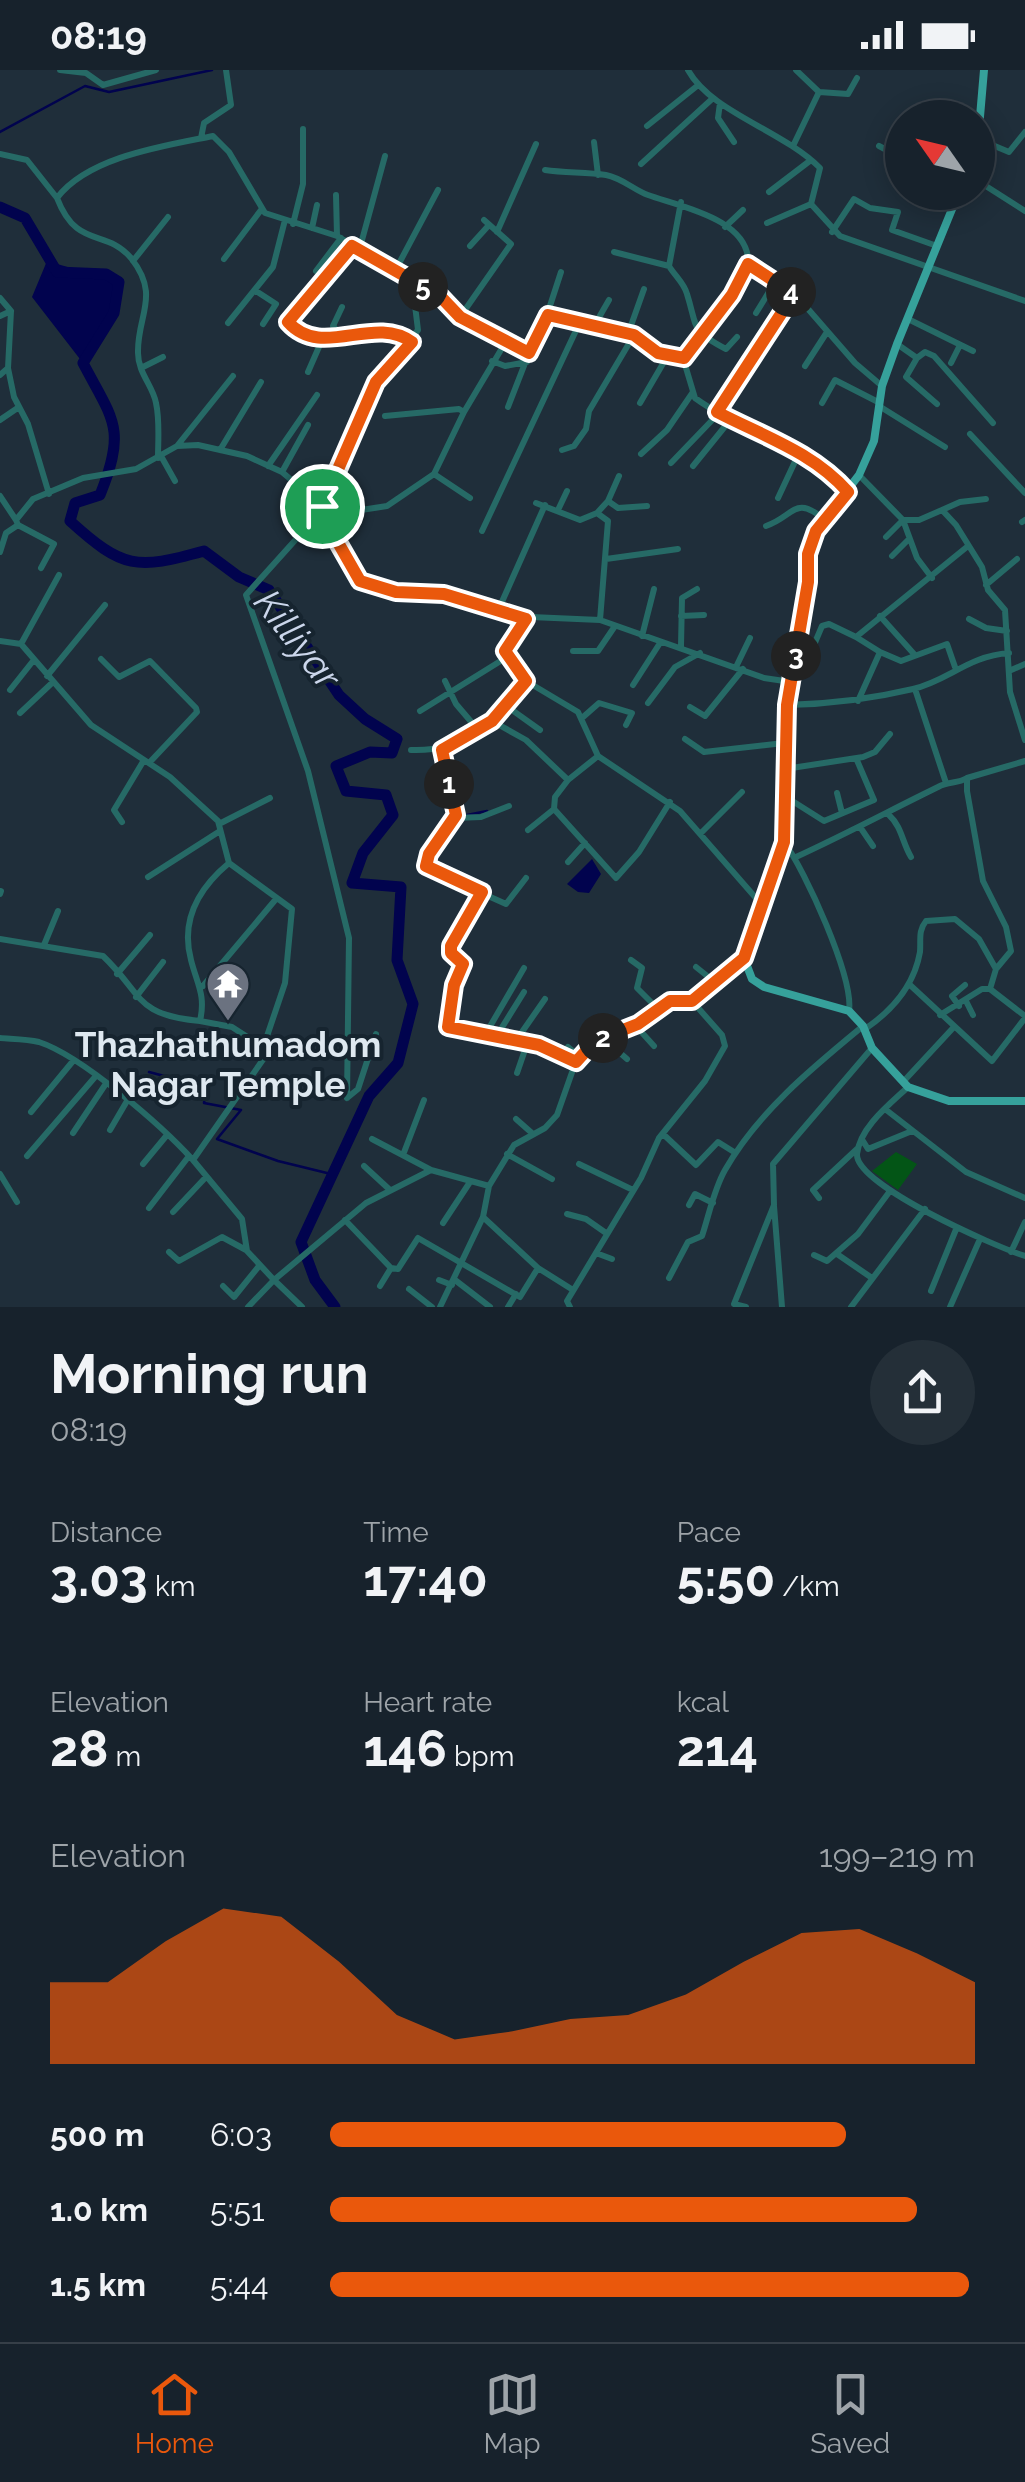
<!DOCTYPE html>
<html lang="en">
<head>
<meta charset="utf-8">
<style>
	:root { --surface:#17222c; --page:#242f38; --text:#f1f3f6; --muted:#9ea4a9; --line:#363f48; --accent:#ea580c }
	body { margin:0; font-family:Raleway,sans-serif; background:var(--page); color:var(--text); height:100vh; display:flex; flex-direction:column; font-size:38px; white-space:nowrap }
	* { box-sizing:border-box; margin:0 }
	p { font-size:32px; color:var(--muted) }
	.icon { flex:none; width:55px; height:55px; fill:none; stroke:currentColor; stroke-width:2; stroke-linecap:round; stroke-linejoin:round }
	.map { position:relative; height:1237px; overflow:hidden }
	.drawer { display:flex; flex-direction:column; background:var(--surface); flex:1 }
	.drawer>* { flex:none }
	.needle { width:65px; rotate:304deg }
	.controls { position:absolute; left:885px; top:30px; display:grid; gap:20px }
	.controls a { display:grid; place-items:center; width:110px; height:110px; border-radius:50%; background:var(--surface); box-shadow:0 5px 25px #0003,0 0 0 2px var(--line); font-size:50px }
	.pin { position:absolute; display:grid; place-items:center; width:85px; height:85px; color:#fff; margin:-42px; border:5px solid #fff; border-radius:50%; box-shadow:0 2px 10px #0007 }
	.km { position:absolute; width:50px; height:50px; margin:-25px; border-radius:50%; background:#222; color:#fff; font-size:28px; line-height:50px; text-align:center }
	.round { display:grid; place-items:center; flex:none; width:105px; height:105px; border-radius:52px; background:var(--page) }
	.summary { display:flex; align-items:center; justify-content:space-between; height:170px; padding:0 50px }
	h1 { font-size:55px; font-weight:700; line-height:75px }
	.stats { display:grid; grid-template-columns:repeat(3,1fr); gap:15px; height:170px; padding:10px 50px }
	.stats div { display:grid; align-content:center }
	.stats b { font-size:50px; font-weight:700 }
	.stats small { font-size:28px; font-weight:400 }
	.stats p { font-size:28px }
	.chart { height:280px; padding:20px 50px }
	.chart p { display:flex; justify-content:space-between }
	.chart svg { width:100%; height:180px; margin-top:10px; fill:var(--accent); opacity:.7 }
	ul { padding:0 50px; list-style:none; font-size:32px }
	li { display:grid; grid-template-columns:160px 120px 1fr; align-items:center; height:75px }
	li i { height:25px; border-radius:12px; background:var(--accent) }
	.status { display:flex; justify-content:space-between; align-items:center; height:70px; padding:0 50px; background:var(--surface); direction:ltr }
	.status svg { height:28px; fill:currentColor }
	.menu { display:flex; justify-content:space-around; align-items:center; height:140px; border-top:2px solid var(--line); background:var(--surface); font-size:28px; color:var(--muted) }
	.menu a { display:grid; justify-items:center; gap:5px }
	.menu .on { color:var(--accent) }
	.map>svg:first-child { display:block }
	.green { fill:#035516 }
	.water { fill:#01034e }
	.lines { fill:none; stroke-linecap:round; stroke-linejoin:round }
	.stream { stroke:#01034e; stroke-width:2.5 }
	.river { stroke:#01034e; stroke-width:11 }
	.minor { stroke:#266a66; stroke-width:6 }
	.major { stroke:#36a19b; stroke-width:8 }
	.route-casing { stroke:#fff; stroke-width:20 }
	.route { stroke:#ea580c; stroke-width:12 }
	.labels { text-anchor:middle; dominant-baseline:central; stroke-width:8; stroke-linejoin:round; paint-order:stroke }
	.poi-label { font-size:35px; font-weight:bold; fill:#dee8f0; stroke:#16242f }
	.water-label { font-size:38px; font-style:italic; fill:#cbd6eb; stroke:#16242f }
</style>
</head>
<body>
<div class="status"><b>08:19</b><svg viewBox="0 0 49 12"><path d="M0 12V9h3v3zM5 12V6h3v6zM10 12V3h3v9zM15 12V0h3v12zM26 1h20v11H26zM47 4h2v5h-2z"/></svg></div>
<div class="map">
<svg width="1025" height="1237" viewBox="0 0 1025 1237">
	<rect width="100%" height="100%" fill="#1f2e3a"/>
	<path class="green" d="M896,1082L917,1094L898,1120L872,1101Z"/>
	<path class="water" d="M47,191L119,212L114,243L83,293L32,227Z
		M592,789L601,804L589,823L578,822L567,814Z"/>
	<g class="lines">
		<path class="stream" d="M0,62L85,16L109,22L212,0
			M454,698L462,746L487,741
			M149,1002L206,1017L204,1033L241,1040L217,1069L278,1091L331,1104"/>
		<path class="river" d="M0,137L25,148L57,202L106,204L119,212L114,243L83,293C113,350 127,358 100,425L75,433L70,451C123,499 136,500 204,481L239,507L269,520L339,625L365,649L397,669L392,683L370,682L336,696L346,721L386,725L393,745L363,783L352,813L401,817L397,890L413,934L398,993L369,1026L301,1172L315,1210L335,1237"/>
		<path class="minor" d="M60,0L86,3L103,15L156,0
			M688,0C711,42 782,60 820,98L811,134L840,166L1025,231
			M819,22L848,24L857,8
			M720,33L718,48L734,72
			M647,56L697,16
			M201,68L204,53L231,35L226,0
			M978,69L1009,82L1025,62
			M594,72L598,105
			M793,76L819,22L796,0
			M879,76L902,88
			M0,84L27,90L57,128C88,87 163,76 213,66L229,82L265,143L337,166L440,225L460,247L529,283L547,245L634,265L658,283L683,288L695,328C743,363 806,373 847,421
			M641,94L712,29
			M545,100C565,103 586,102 606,105C622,108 634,120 648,125C678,136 752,149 748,195
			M978,111L1025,141
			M769,122L811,90
			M336,125L337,166
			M57,128C77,180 106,158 131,188C161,226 137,245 138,283C138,303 153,316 156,333C160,351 158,370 158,388
			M681,132L669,196C675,206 684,213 687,224C698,259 690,260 726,279L737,267
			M767,153L811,134
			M293,154L303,114V59
			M725,157L743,140
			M312,158L317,135
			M497,162L536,74
			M832,162L854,129L870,138L898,142L892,160L937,176
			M352,176L288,252C323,290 373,244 412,272
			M470,176L489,155
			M359,181L385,86
			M614,182L669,196
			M224,189L261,140
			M133,191L168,147
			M316,201L341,168
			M395,201L438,120
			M256,221L276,234L263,254
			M0,228L11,241
			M756,243L775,212
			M547,245L561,202
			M0,246L11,241L8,298
			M460,247L511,174L484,150
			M908,249L973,281
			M228,253L273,197L285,150
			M594,256L609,230
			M628,264L644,219
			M342,266L333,256L342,237
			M897,274L917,288L925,282L934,286L993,353
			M683,288L733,225L748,195L795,224L855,293L882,316
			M917,288L906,307L937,334
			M492,291L505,296L527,292
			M951,293L960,275
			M805,296L827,262
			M141,298L163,287
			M308,302L322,270
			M0,305L8,298L14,327L28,354L49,424
			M640,333L668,285
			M822,333L835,310L880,333
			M879,336L945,377
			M508,337L529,283
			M717,342L795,224
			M385,346L459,339L464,342L508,268
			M0,350L19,337
			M970,364L1025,423
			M177,376L233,306
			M220,380L261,312
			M562,380L574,376L586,359L589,341L634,265
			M641,384L667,360L693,322
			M161,386L175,411
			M671,393L719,343
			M268,396L317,325
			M693,396L731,349
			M282,402L308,355
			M434,404L470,428
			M859,405L903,450H919L942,440L956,455L982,497L988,520L1005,540L1010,622L1025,670
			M0,426L16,450
			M778,428L799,383
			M608,431L618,438L647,436
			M536,433L580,450L597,443L608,451L600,550
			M322,436L376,312L418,260L412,211
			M558,440L567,421
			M942,440L960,432L986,429
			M597,443L608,431L619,406
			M1022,452L1025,450
			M18,455L54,474L41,498
			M766,456C795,446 794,424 825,450
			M482,461L580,252
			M886,467L903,450L917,488L932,508
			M0,482L6,463L18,455L16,450L33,429L83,408L136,399L177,376L198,375L247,386L282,402L322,436L323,449L360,511L396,522L444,524L508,546L600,550L764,608L791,612L808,589L822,556L829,554L856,567L968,476
			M892,486L908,470
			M606,489L678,479
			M986,515L1017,489
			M497,543L545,435
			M681,546L704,545
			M880,546L914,584
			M969,549L986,558L1007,561
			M642,566L654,519
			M856,567L880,582L858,631
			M0,571L21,574L91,655L170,707L218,751L229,793C199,818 180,849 191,890C197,914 206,925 200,951L232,957L269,981L193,1090L242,1149L247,1181L274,1210L366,1133L431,1100L489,1116L514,1075L545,1058L557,1045L576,991L595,971L638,954L669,931H692L744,888
			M21,574L59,505
			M681,576L682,528L697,519
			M573,581H598L615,556
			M880,582L901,591L947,574L955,597
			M101,589L119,607L150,591L196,638L197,642L149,693
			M736,597L750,568
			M1009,601L1025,594
			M47,606L105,535
			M445,611L456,634L479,661
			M526,611L578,642L598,686L680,741L762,835
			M633,615L660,573
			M915,619L946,713
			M10,620L33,591
			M648,633L675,597L700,583
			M505,635L540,660
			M787,635C831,634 871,629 913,619C948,611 968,586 1009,583
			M690,637L705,646L743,599
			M420,641L507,587
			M20,643L53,612
			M582,648L599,633L632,643L626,655
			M492,651L526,670L568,710L598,686
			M685,669L704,682L784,673
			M411,680C469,682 490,653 526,611L505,581L526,549
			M442,681L456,745L429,784L428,799L506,834L526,808
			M1025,691L967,708V721L983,811L1006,857L1011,881L996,899L990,919L1025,946
			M785,699L863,687L875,682L890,664
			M568,710L555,727L554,739L616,808L639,782L670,732
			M837,723L842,743
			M786,727L824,751L874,730L856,688
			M889,745C902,757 902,772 911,787
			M455,748L481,747L509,736
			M122,752L114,740L144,690
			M219,754L270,728
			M860,757L873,776
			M528,760L554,739
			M700,764L742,722
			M784,772C805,800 854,908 849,941
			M796,787C844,765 891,740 938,717C949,711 957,714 967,708
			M568,792L585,773
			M229,793L292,839L285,913L264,975
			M148,807L220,761
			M482,822L451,876V883L463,894L454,915L450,960L539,975L576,991
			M0,824L1,821
			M0,869L103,886C144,925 134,945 200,951
			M44,875L58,841
			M631,890L642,898L637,918L658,939
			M696,897L716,913
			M117,904L150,865
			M909,914L992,991L1025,948
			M203,916L276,829
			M136,927L163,892
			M966,931L973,945
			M959,936L952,926L965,915
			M940,945L982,919H990
			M588,955L598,970
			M635,955L654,976
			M865,959C893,940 914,916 920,882C921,869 918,861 926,851L955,849L979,869L996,899
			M485,965L524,898
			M496,967L524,922
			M0,968C12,969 27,969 39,972C82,986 162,1056 193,1090
			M604,969L627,989
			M515,972L545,929
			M568,977L580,987
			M517,1003L527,974
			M903,1012L953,958
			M908,1017C890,1034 860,1057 857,1084C855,1115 996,1177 1025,1186
			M347,1028L349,868L308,701L246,525L316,447L387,436L434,404L464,342
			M347,1028L358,1019L376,964
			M885,1039L966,1102L1025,1128
			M31,1042L73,991
			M516,1049L533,1064
			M110,1060L127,1031
			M73,1063L105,1015
			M663,1064L696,1095L718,1072L734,1082
			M372,1069L431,1100
			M863,1071L868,1079L912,1061
			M507,1084L552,1109
			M403,1085L424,1030
			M27,1086L95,1007
			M143,1094L167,1065
			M579,1094L633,1120
			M364,1096L390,1120
			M0,1104L17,1132
			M819,1128L813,1120L858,1078
			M689,1135L695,1124L713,1133
			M774,1136L782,1237
			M149,1138L189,1086
			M173,1142L206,1107
			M567,1144L586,1149L606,1163
			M483,1147L538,1198
			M345,1150L391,1198L398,1199L418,1168L520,1227L538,1198L573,1220
			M443,1153L470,1112
			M169,1182L179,1191L222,1167L246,1180
			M1011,1182L1025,1152
			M596,1183L612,1189
			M837,1184L872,1208
			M814,1185L827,1191L858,1164L890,1121
			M669,1208L688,1172L702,1166C709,1145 714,1119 725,1100C758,1042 812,998 863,956
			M439,1210L452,1215
			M455,1210L490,1237
			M223,1216L234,1227L259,1196
			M380,1216L391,1198
			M409,1219L432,1237
			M931,1221L957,1157
			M248,1237L274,1210L302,1237
			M440,1237L483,1147L489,1116
			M508,1237L516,1224
			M570,1237L567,1231L641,1108L659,1068L705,1011L725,976L722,965L692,931
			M746,1237L734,1234L774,1135L773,1094L872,978
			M851,1237L925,1139
			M950,1237L980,1169"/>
		<path class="major" d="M978,70L984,0
			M959,122L897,274L882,316L874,371L859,405L816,461L808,484V513L787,635L784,772L744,888L752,909L764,917L849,941L863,956L872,978L908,1017L949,1031H1025"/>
	</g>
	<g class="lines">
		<defs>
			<path id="route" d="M352,176L440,226L460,247L529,283L548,245L634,265L658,283L684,288L732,225L748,194L794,224L717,342C763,366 813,382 848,422L816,461L808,484V512L787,635L784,772L744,888L692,931H670L638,954L595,971L576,992L539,975L448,957L454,915L463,894L451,883V876L482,822L426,796L429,784L456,745L442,680L492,651L526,611L505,581L526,549L444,524L396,522L360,511L324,448L322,436L376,312L412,272C373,244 322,290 288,252Z"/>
		</defs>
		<use href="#route" class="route-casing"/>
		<use href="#route" class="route"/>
	</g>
	<defs>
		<symbol id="temple-pin" viewBox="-11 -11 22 30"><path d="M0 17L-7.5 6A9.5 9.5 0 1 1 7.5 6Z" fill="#6b7280" stroke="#16242f"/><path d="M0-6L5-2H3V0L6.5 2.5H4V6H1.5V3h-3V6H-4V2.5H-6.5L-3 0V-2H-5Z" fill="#fff"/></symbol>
	</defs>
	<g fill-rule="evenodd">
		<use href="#temple-pin" x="203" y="889" width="50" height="68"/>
	</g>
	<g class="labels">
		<g class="poi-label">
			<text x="228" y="974">Thazhathumadom<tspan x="228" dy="40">Nagar Temple</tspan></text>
		</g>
		<g class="water-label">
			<text transform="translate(298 569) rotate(52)">Killiyar</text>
		</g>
	</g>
</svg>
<div class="controls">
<a><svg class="needle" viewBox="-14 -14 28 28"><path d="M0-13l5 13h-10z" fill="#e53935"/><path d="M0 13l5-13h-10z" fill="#9ea4a9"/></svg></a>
</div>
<div class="pin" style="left:322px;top:436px;background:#1e9e55"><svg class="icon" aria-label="arrive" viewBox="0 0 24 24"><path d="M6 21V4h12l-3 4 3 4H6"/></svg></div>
<b class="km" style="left:449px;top:714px">1</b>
<b class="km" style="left:603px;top:968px">2</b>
<b class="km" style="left:796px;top:586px">3</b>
<b class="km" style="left:791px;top:222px">4</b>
<b class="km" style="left:423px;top:217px">5</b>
</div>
<section class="drawer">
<div class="summary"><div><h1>Morning run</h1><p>08:19</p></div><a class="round"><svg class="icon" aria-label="share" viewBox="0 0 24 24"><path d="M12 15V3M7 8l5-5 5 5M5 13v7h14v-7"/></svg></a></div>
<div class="stats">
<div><p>Distance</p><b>3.03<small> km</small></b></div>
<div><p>Time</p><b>17:40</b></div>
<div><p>Pace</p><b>5:50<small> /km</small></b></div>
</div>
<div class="stats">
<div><p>Elevation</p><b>28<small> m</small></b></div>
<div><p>Heart rate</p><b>146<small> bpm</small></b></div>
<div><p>kcal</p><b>214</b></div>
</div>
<div class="chart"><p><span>Elevation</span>199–219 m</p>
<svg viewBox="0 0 160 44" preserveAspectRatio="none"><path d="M0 44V24L10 24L20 14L30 6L40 8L50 19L60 32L70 38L80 36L90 33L100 32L110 27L120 19L130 12L140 11L150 17L160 24V44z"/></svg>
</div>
<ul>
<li><b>500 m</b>6:03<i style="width:80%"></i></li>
<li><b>1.0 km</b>5:51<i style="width:91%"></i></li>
<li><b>1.5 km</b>5:44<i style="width:99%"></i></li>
</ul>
</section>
<nav class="menu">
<a class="on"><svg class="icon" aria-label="home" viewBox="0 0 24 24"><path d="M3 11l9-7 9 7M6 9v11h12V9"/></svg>Home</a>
<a><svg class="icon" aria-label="map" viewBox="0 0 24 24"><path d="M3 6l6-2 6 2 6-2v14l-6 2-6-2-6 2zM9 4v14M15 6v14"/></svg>Map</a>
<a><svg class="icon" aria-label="saved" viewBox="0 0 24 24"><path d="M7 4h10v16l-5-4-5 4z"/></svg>Saved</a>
</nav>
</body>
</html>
